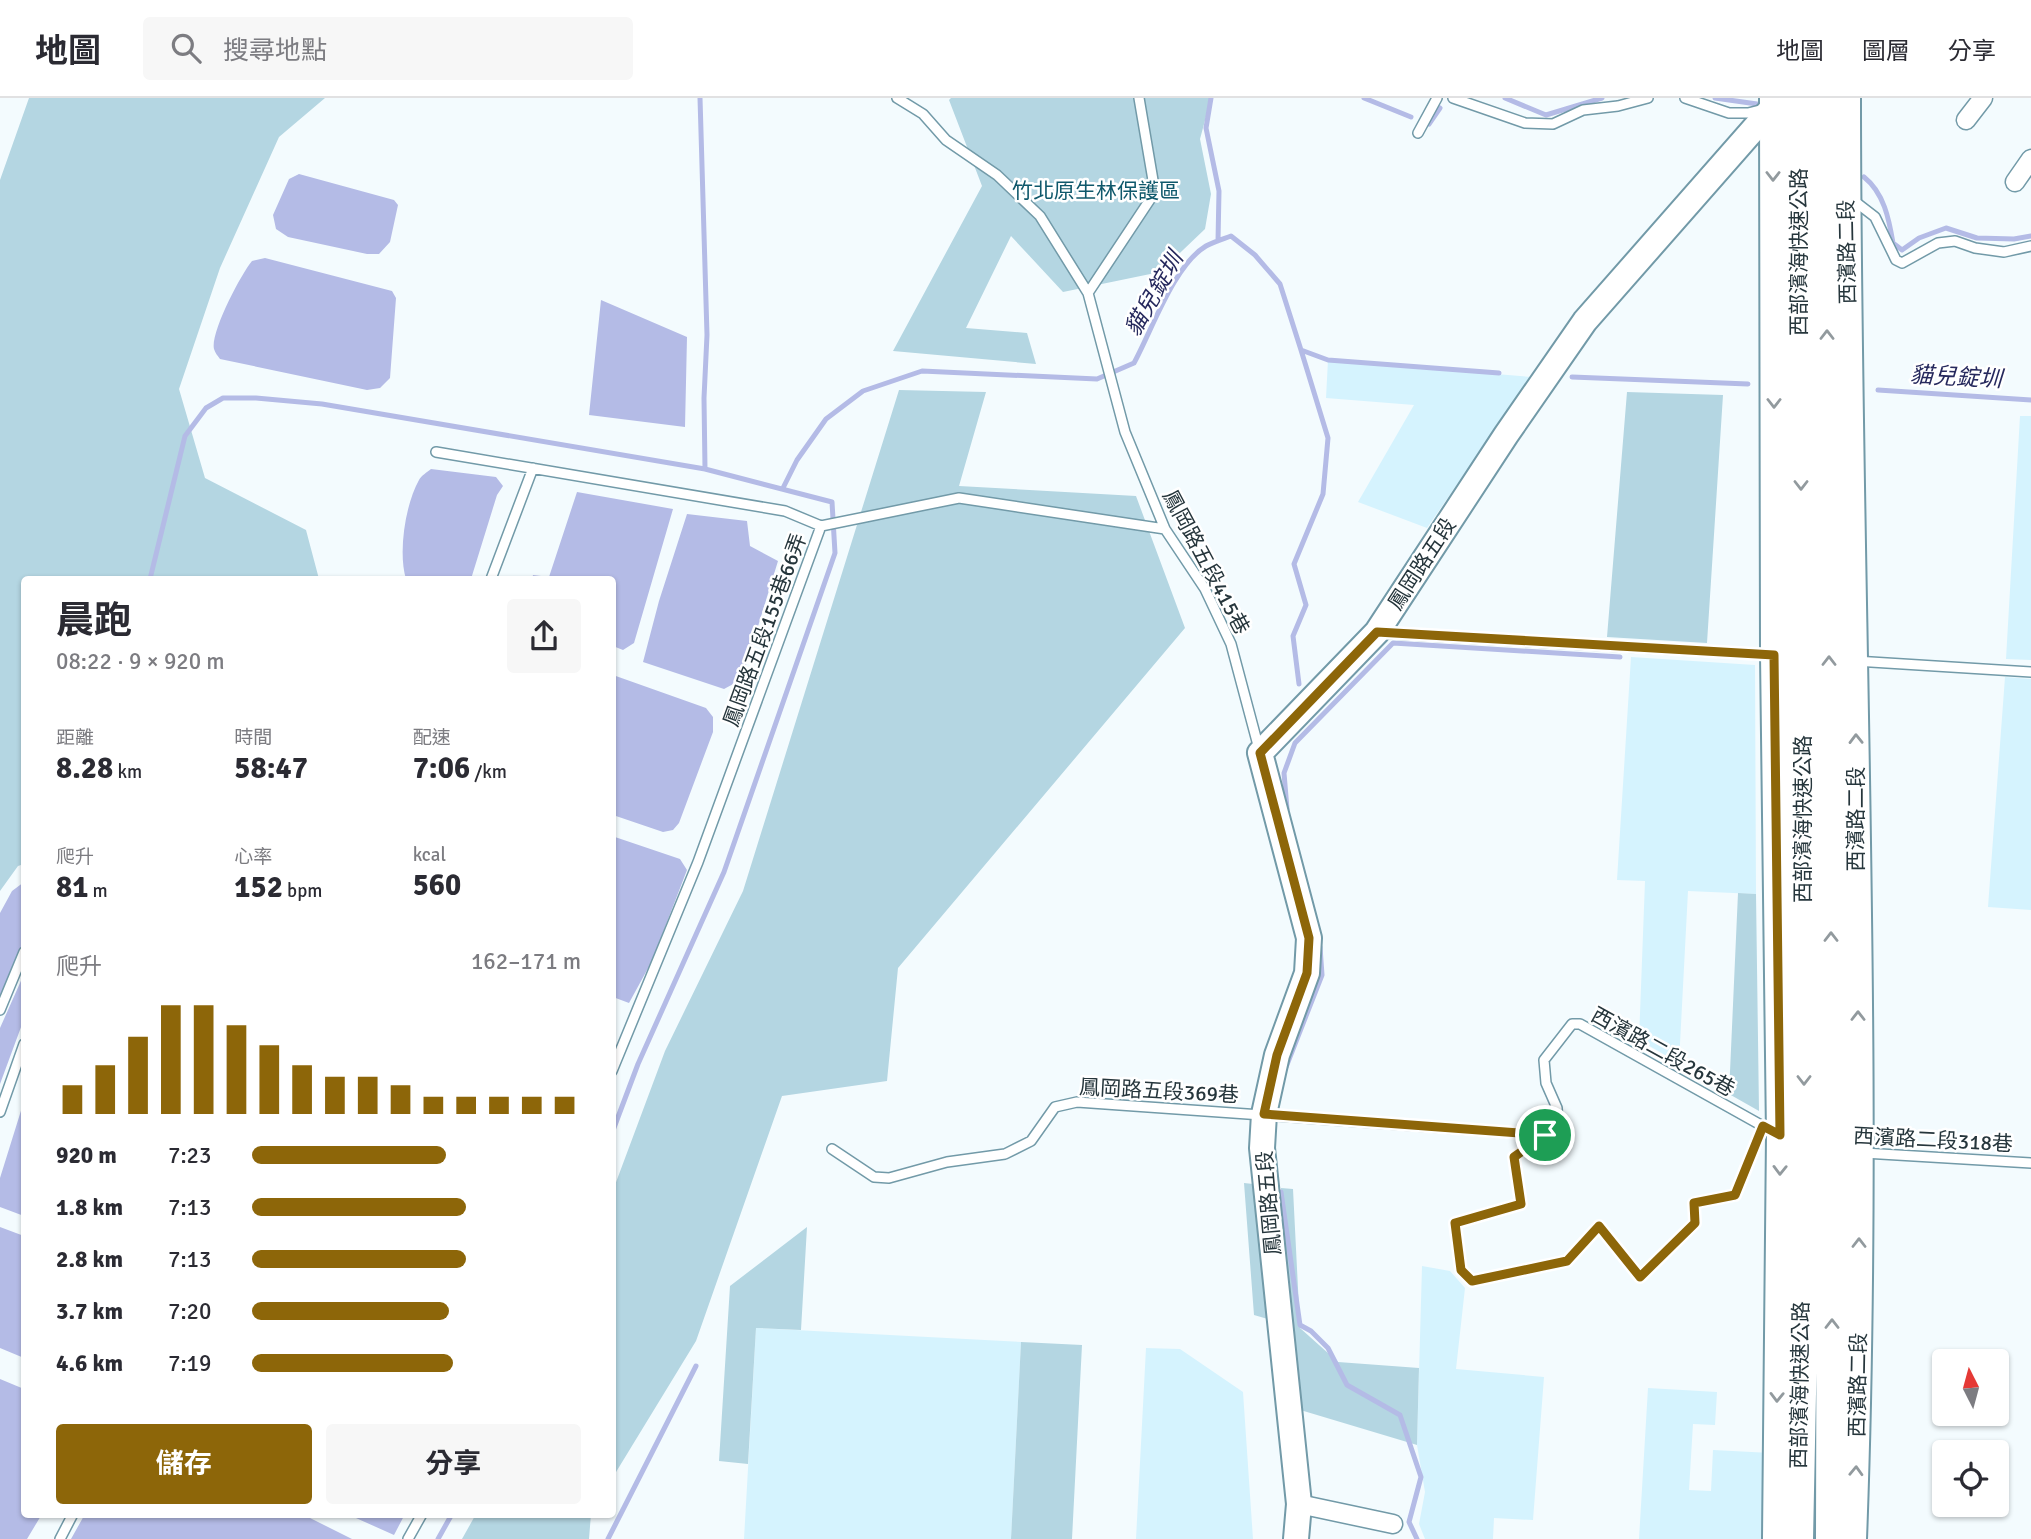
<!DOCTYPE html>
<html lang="zh-TW">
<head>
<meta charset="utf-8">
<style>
	:root { --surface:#fff; --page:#f7f7f7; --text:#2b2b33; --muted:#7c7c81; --line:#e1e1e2; --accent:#8d6609 }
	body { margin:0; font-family:Signika,"Noto Sans TC",sans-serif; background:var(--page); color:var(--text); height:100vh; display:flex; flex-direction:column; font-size:26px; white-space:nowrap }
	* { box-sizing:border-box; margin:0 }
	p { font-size:23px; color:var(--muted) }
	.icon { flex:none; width:38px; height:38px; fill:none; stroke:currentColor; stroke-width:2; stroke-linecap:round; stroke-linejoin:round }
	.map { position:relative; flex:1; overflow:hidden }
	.details { position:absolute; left:21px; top:478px; width:595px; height:942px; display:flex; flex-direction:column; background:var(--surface); border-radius:7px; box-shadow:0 2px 5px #0004 }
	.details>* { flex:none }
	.needle { width:46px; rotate:354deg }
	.buttons { position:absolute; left:1932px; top:1251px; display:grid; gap:14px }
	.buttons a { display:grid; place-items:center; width:77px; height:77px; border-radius:7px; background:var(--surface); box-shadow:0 2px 5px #0004; font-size:35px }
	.pin { position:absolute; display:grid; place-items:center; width:60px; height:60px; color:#fff; margin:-30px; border:4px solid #fff; border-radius:50%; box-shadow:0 2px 7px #0007 }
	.round { display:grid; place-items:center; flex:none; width:74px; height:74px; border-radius:7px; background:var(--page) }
	.headline { display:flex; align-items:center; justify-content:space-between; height:119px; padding:0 35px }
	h1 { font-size:38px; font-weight:700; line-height:52px }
	.figures { display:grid; grid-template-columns:repeat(3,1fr); gap:10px; height:119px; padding:7px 35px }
	.figures div { display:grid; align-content:center }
	.figures b { font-size:30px; font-weight:700 }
	.figures small { font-size:19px; font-weight:400 }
	.figures p { font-size:19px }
	.chart { height:196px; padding:14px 35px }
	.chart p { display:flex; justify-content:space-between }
	.chart svg { width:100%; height:126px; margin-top:7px; stroke:var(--accent); stroke-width:6 }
	.cta { display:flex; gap:14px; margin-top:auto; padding:14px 35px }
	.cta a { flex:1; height:80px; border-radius:7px; background:var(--accent); color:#fff; font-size:28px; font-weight:700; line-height:80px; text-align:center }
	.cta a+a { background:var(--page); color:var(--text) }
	ul { padding:0 35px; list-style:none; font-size:23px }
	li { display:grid; grid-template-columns:112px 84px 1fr; align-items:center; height:52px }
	li i { height:18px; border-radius:9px; background:var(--accent) }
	header { display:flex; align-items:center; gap:42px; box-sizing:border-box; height:98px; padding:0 35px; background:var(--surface); border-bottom:2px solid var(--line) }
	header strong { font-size:33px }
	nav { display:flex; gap:38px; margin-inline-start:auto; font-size:24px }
	.search { width:490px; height:63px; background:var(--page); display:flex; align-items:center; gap:18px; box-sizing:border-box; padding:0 24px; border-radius:7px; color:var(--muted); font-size:26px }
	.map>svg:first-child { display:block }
	.built { fill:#d5f3fe }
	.green { fill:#b4d6e2 }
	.water { fill:#b4bbe6 }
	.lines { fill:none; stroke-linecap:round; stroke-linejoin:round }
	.stream { stroke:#b4bbe6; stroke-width:5 }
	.lane-casing { stroke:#729aa8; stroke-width:12 }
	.street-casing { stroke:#729aa8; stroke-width:21 }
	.secondary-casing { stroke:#729aa8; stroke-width:28 }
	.primary-casing { stroke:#729aa8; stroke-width:30 }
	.highway-casing { stroke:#729aa8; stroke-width:35 }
	.lane { stroke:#fff; stroke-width:9 }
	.street { stroke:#fff; stroke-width:18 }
	.secondary { stroke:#fff; stroke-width:24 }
	.primary { stroke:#fff; stroke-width:26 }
	.highway { stroke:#fff; stroke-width:32 }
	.oneway { stroke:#929a9e }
	.route-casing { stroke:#fff; stroke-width:14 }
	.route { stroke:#8d6609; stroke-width:9 }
	.labels { text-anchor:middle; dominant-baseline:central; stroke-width:5; stroke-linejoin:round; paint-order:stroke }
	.park-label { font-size:21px; fill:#0f586b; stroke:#fff }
	.street-label { font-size:21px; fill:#26363c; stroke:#fff }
	.water-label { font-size:23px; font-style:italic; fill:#26295d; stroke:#fff }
</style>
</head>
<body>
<header>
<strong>地圖</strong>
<div class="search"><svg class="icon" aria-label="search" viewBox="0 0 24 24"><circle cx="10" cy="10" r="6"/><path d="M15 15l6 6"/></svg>搜尋地點</div>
<nav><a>地圖</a><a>圖層</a><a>分享</a></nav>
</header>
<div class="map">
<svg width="2031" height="1441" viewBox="0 0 2031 1441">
	<rect width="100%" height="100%" fill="#f3fbfe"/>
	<path class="built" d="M1328,262L1531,279L1427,430L1358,404L1414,307L1326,300Z
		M2020,318H2031V562L2006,561Z
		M1631,559L1755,567L1756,796L1688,793L1679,965L1639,942L1645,783L1617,782Z
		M2005,579L2031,581V812L1988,809Z
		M1422,1168L1450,1173L1465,1190L1456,1271L1544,1279L1533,1422L1494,1420L1493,1441H1425L1419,1426L1425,1394L1417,1347Z
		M756,1230L1021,1244L1011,1441H744Z
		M1146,1250L1180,1251L1243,1294L1253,1441H1136Z
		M1648,1290L1717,1294L1715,1327L1693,1326L1689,1392L1711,1393L1713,1352L1771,1355L1767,1441H1639Z"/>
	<path class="green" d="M29,0H325L279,39L220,170L179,291L205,380L306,432L319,481H24V766L18,768L0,793V82Z
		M951,0H1211L1200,41L1211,96L1205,131L1160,174L1063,194L1011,138L966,230L1027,235L1036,266L893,253L982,88L949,2Z
		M899,292L986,294L959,388L1136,398L1185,530L898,870L887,983L782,998L696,1243L613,1379L612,1095L665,953L743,793Z
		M1627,294L1723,297L1707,545L1607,539Z
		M1738,795L1756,796L1759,1013L1729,996Z
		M1244,1085L1262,1087L1275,1223L1254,1217Z
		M1281,1090L1293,1091L1300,1230L1338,1264L1419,1270L1417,1347L1297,1311Z
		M807,1129L801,1232L756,1230L748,1366L719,1363L730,1188Z
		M1021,1244L1082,1247L1072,1441H1011Z
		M476,1416H591L589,1441H462Z"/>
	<path class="water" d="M299,76L394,102L398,107L390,144L379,156H367L288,139L276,131L273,117L289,81Z
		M265,160L392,193L396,200L390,280L380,290L367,292L220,261C218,258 215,255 214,251C210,235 241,176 252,163Z
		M601,202L687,239L685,329L589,317Z
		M431,371L496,379L503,388L497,397L471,481H406C398,455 405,407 419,382C421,378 427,374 431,371Z
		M577,394L673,411L634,545L623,552L613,548L612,481H532L533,477L549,479Z
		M687,416L747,423L750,448L778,463L744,574L737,584L724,591L643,564L659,503Z
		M613,577L706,610L713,619V634L679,725L673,732L663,734L613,717Z
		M612,738L680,761L687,772L652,863L629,905L613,899Z
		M24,784V846L0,898V815L12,793Z
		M24,876V921L0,986V930Z
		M24,1003V1118L0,1109V1080Z
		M0,1129L24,1138V1260L0,1250Z
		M0,1281L24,1291V1416H42L27,1441H0Z
		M85,1416H302L352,1441H71Z
		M347,1416H405L394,1437Z"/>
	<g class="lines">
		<path class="stream" d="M700,0L707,237L704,300L705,371
			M1211,0L1206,30L1219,93L1218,143
			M1364,0L1411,19
			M1505,0L1546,17L1602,0
			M1715,0L1757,6
			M1429,26L1440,10
			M1864,79C1884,95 1889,121 1893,145L1902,152L1919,140L1946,130L1977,140L2014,141L2031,138
			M1572,279L1748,286
			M1878,292L2031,302
			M783,390L797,362L826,321L863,293L922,273L1097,281L1134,265C1152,232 1174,167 1206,148C1213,144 1223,141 1231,138L1255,157L1280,186L1301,252L1328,262L1499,275
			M150,481L185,338L206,310L223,300H256L322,306L705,371L832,404L835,455L724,774L638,966L612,1035
			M1299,586L1293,538L1306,507L1294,466L1323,396L1328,340L1301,252
			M1287,711L1284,675L1295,645L1393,545L1620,559
			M1286,969L1322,877L1320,849
			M1281,1094L1300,1227L1311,1233L1328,1250L1347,1287L1400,1317L1421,1379L1409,1424L1417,1441
			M438,1441L452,1416
			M608,1441L696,1268"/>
		<defs>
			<path id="lane" d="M897,0L923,16L946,42L997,77L1040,118L1088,195L1125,334L1165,431L1205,491L1231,546L1259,651
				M1453,0L1525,25L1553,26L1583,12L1618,8L1648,0
				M1685,0L1729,15H1748L1764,11
				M1418,35L1437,0
				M1853,102L1875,119L1896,162L1902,165L1938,145L1955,143L1975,150L2004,154L2031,148
				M1088,195L1155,94L1139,0
				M436,354L785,413L821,428
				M821,428L959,400L1165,431
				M491,481L533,370
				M1379,535L1770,557
				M1855,563L2031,574
				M0,912L24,854
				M612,973L698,764L821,428
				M0,1014L24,946
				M1545,1037L1514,1059L1521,1106L1455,1125L1461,1172L1472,1183L1567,1163L1599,1128L1640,1179L1695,1125L1694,1105L1735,1097L1763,1028
				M832,1051L874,1079L889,1080L947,1064L1005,1056L1031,1043L1055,1009L1077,1004L1545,1037L1558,1030L1557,1010L1546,985L1544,962L1572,926H1580L1777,1036
				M1864,1055L2031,1065
				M60,1441L73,1416
				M408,1441L422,1416"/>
			<path id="street" d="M1966,22L1983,0
				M2015,84L2031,61
				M1299,1406L1393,1426"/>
			<path id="secondary" d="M1296,1441L1299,1406L1262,1050L1264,1016L1277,957L1307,875L1309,840L1260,655L1377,534L1506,337L1585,223L1781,0"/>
			<path id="primary" d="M1773,0L1774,557L1780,1037L1776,1441
				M1847,0C1847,480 1871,962 1853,1441"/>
			<path id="highway" d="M1825,0L1833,1054L1832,1441
				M1797,1441L1805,1052L1798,0"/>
		</defs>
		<use href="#lane" class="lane-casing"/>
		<use href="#street" class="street-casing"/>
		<use href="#secondary" class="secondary-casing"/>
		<use href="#primary" class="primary-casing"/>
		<use href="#highway" class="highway-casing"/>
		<use href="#lane" class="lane"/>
		<use href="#street" class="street"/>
		<use href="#secondary" class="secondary"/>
		<use href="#primary" class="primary"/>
		<use href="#highway" class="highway"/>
	</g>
	<defs><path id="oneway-chevron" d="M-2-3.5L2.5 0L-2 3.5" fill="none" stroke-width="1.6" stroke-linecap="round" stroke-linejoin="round" transform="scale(1.75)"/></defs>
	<g class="oneway">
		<use href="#oneway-chevron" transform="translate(1773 78) rotate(90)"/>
		<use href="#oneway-chevron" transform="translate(1827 237) rotate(-90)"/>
		<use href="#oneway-chevron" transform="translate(1774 305) rotate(90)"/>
		<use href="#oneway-chevron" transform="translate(1801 387) rotate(90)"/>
		<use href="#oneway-chevron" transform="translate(1829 563) rotate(-90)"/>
		<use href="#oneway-chevron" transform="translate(1856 641) rotate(-91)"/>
		<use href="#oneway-chevron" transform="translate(1831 839) rotate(-90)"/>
		<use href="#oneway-chevron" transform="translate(1858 918) rotate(-90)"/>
		<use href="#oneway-chevron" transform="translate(1804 982) rotate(90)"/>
		<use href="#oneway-chevron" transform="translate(1780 1072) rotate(91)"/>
		<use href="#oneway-chevron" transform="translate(1859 1145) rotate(-90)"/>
		<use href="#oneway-chevron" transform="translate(1832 1226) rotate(-90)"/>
		<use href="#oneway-chevron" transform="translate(1777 1299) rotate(91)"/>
		<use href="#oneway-chevron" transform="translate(1856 1373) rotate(-88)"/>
	</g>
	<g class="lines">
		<defs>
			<path id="route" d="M1377,534L1774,557L1780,1037L1763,1028L1735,1097L1694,1105L1695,1125L1640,1179L1599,1128L1567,1163L1472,1183L1461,1172L1455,1125L1521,1106L1514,1059L1545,1037L1264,1016L1277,957L1307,875L1309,840L1260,655Z"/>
		</defs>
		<use href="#route" class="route-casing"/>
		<use href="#route" class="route"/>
	</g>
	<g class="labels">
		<g class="park-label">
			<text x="1096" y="93">竹北原生林保護區</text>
		</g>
		<g class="street-label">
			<text transform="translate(1799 154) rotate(-90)">西部濱海快速公路</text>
			<text transform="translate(1847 154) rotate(-91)">西濱路二段</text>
			<text transform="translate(1206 464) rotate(62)">鳳岡路五段415巷</text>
			<text transform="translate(1422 466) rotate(-57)">鳳岡路五段</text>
			<text transform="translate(765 532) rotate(-70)">鳳岡路五段155巷66弄</text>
			<text transform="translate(1803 721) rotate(-90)">西部濱海快速公路</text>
			<text transform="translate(1856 721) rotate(-90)">西濱路二段</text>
			<text transform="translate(1663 954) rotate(29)">西濱路二段265巷</text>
			<text transform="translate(1159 993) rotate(3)">鳳岡路五段369巷</text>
			<text transform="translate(1933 1042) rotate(3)">西濱路二段318巷</text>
			<text transform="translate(1269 1105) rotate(-95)">鳳岡路五段</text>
			<text transform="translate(1800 1287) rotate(-89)">西部濱海快速公路</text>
			<text transform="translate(1858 1287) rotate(-89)">西濱路二段</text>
		</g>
		<g class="water-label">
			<text transform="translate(1154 196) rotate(-60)">貓兒錠圳</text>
			<text transform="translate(1956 279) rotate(3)">貓兒錠圳</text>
		</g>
	</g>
</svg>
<div class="buttons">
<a><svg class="needle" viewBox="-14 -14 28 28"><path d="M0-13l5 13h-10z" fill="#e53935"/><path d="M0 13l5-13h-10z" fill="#7c7c81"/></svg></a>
<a><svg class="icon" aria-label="locate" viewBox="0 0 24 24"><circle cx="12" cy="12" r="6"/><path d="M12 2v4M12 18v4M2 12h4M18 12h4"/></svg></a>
</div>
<div class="pin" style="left:1545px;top:1037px;background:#1e9e55"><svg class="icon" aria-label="arrive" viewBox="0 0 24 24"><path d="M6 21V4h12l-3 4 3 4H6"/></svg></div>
<section class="details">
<div class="headline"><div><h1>晨跑</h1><p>08:22 · 9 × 920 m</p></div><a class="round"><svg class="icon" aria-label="share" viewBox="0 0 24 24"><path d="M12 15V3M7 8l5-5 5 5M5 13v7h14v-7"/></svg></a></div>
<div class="figures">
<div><p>距離</p><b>8.28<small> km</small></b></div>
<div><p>時間</p><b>58:47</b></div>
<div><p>配速</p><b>7:06<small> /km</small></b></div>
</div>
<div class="figures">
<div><p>爬升</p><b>81<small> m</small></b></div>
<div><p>心率</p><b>152<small> bpm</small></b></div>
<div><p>kcal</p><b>560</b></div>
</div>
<div class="chart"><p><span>爬升</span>162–171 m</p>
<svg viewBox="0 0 160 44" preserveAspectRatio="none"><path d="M5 44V34M15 44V27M25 44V17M35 44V6M45 44V6M55 44V13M65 44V20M75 44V27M85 44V31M95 44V31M105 44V34M115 44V38M125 44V38M135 44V38M145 44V38M155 44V38"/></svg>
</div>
<ul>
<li><b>920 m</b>7:23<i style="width:59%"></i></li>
<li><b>1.8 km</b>7:13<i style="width:65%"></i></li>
<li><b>2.8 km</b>7:13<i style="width:65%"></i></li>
<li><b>3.7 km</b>7:20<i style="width:60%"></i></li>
<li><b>4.6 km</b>7:19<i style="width:61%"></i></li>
</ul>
<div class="cta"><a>儲存</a><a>分享</a></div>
</section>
</div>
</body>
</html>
